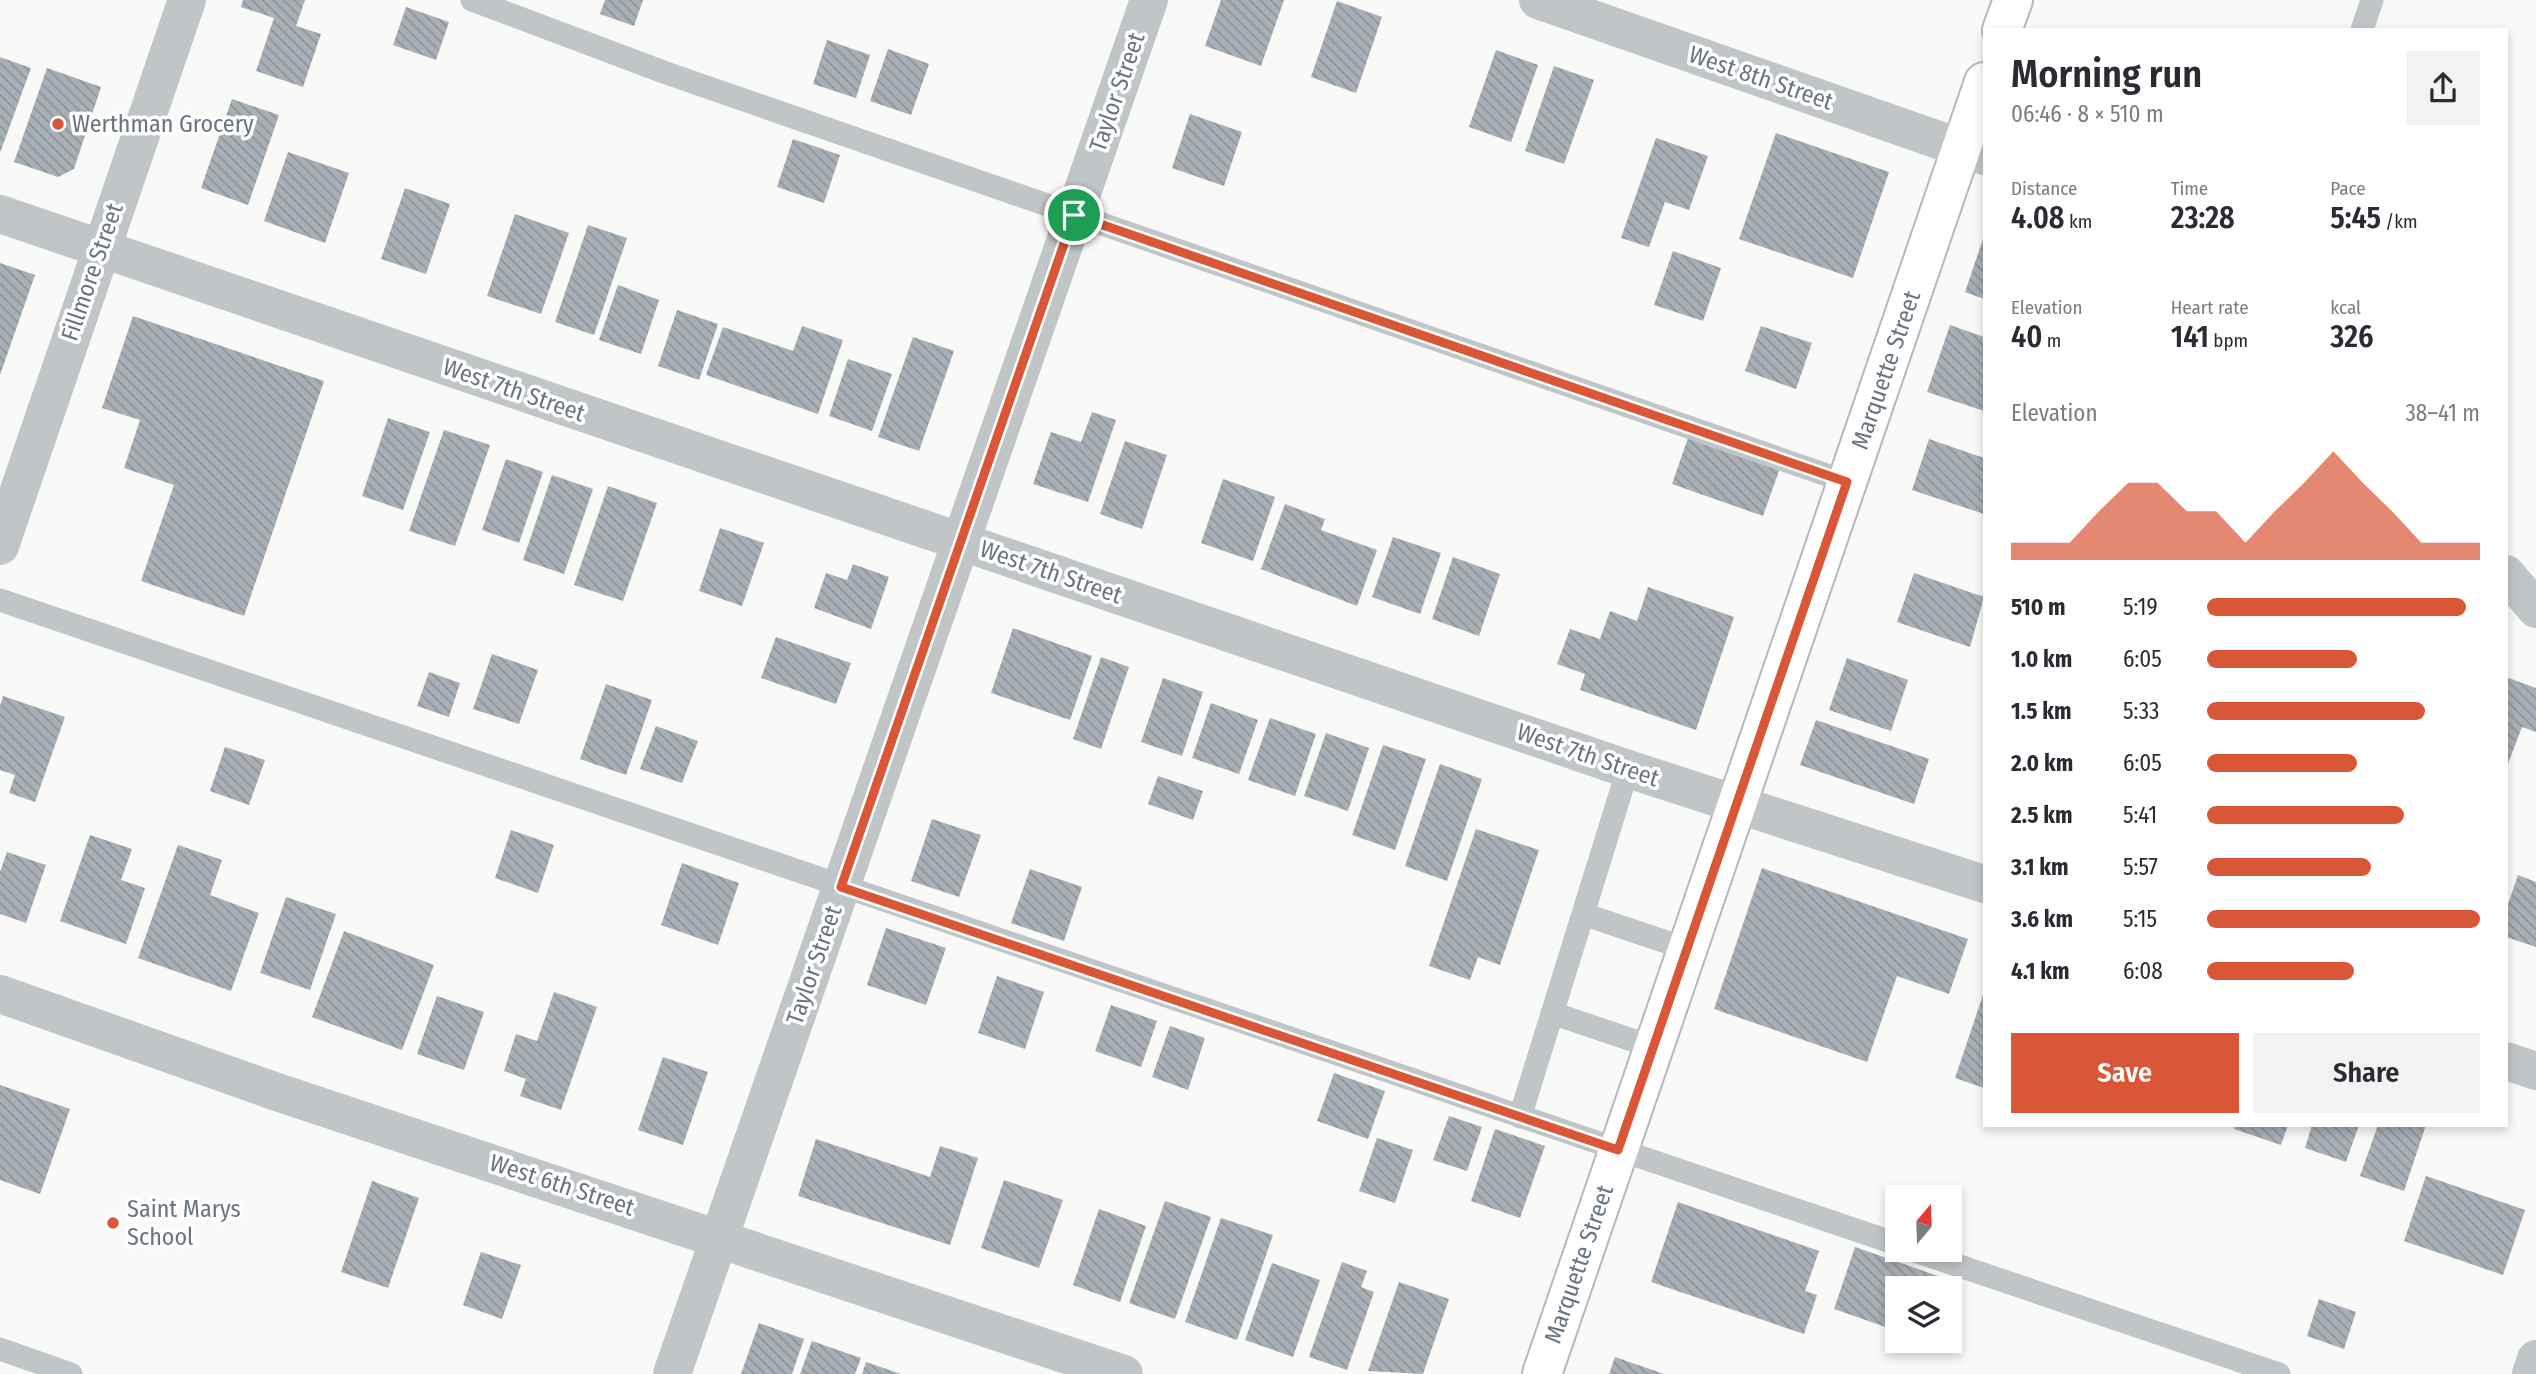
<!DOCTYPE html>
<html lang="en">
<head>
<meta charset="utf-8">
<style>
	:root { --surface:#fff; --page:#f2f2f3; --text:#2b2b33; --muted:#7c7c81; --accent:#d95737 }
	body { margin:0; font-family:"Fira Sans Condensed",sans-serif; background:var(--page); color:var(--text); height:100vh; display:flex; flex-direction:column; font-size:26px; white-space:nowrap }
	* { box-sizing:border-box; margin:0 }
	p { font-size:23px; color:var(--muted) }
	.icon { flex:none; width:38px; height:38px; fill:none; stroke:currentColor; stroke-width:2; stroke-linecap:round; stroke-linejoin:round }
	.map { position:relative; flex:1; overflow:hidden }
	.drawer { position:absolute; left:1983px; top:28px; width:525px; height:1099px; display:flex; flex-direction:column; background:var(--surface); border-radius:0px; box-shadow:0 4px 10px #0003 }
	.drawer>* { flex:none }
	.needle { width:46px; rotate:19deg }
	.fabs { position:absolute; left:1885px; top:1185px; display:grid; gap:14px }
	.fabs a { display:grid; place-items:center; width:77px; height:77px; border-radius:0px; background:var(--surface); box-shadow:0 4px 10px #0003; font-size:35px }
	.pin { position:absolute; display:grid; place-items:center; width:60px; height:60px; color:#fff; margin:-30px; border:4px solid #fff; border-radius:50%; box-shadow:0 2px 7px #0007 }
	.round { display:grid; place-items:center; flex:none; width:74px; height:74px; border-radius:0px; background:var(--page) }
	.head { display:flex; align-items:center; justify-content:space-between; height:119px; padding:0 28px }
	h1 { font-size:38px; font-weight:600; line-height:52px }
	.stats { display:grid; grid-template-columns:repeat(3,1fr); gap:10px; height:119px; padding:7px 28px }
	.stats div { display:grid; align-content:center }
	.stats b { font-size:30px; font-weight:600 }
	.stats small { font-size:19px; font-weight:400 }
	.stats p { font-size:19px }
	.chart { height:196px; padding:14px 28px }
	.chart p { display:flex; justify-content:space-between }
	.chart svg { width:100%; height:126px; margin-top:7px; fill:var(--accent); opacity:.7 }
	.cta { display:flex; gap:14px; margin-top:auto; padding:14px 28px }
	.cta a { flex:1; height:80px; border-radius:0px; background:var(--accent); color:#fff; font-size:28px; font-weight:600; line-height:80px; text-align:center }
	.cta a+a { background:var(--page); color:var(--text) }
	ul { padding:0 28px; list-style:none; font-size:23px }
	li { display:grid; grid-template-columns:112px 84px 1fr; align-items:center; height:52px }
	li i { height:18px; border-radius:9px; background:var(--accent) }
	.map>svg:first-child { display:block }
	.building { fill:url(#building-back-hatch) }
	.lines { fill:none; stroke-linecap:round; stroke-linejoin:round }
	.secondary-casing { stroke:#b3b9bd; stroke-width:42 }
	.lane { stroke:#c0c5c8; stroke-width:23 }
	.street { stroke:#c0c5c8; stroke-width:38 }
	.secondary { stroke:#fff; stroke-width:38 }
	.route-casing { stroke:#fff; stroke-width:14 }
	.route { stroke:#d95737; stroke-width:9 }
	.poi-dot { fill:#d95737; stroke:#fff; stroke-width:2.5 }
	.labels { text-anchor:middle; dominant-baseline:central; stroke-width:7; stroke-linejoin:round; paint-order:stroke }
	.street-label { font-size:24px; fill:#667580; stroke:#fff }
	.poi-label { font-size:24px; fill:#667580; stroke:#fff; text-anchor:start }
</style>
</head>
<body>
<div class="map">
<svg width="2536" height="1374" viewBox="0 0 2536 1374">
	<defs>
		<pattern id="building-back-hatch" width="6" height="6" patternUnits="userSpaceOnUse" patternTransform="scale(1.75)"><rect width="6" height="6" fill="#a8b0b6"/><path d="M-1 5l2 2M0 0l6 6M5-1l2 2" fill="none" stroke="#8d9499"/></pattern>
	</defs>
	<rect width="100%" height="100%" fill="#f9f9f7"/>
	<path class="building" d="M243,0H305L296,26L321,34L303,87L256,71L274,18L241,7Z
		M605,0H643L634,26L600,14Z
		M1221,0H1284L1261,66L1205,46Z
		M1337,1L1382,17L1356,93L1311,77Z
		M406,7L449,22L436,60L393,45Z
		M827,40L870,55L856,98L813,84Z
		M888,49L929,64L911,115L870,101Z
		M1496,50L1538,65L1511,142L1469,127Z
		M0,57L31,68L0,153Z
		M1554,66L1594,80L1564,164L1525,151Z
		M47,68L101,87L74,169L58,177L14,162Z
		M232,99L279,115L248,205L201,188Z
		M1190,114L1242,132L1224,186L1172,168Z
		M1776,133L1889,172L1853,278L1739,239Z
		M1656,138L1708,156L1689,210L1665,202L1649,247L1621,238Z
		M793,139L840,155L824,203L777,187Z
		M288,152L349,173L325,243L264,221Z
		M405,188L450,204L426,274L381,259Z
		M515,214L569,233L541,314L487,296Z
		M588,225L627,238L594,335L555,322Z
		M1984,236V299L1965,292Z
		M1673,251L1721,268L1703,321L1654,305Z
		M0,263L35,275L0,375Z
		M618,285L659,300L641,354L599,340Z
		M677,310L718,324L699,380L658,366Z
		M133,316L324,381L244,616L141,581L174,485L124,468L140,420L102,408Z
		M1950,325L1984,337V411L1927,392Z
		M802,326L843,340L818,414L706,375L723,327L793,351Z
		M1761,326L1812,343L1796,389L1745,371Z
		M913,337L954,351L919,451L878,437Z
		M848,359L892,374L872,431L829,416Z
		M1092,412L1116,420L1088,502L1033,484L1051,432L1081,442Z
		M388,418L430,432L403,510L362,496Z
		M444,430L490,445L455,546L409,531Z
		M1689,435L1780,468L1763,516L1672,484Z
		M1929,439L1984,458V514L1912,490Z
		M1125,441L1167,455L1142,529L1100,514Z
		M506,459L543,472L519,543L482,530Z
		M552,475L593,489L564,574L523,560Z
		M1223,479L1275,497L1253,561L1201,543Z
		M608,486L657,503L623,601L574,585Z
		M1285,504L1325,519L1321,530L1377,550L1357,606L1261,569Z
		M720,528L764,543L742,606L699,591Z
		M1393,537L1441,553L1420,614L1372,597Z
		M1453,557L1500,574L1479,636L1432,619Z
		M853,564L889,577L871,629L814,608L826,573L847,580Z
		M1914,573L1984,597L1970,647L1897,622Z
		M1648,587L1734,617L1696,730L1580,690L1585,674L1557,664L1570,629L1600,639L1610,611L1637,621Z
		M1013,628L1092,656L1070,720L991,693Z
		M776,637L851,663L836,704L761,678Z
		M492,654L538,670L519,724L473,709Z
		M1101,657L1129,667L1101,749L1073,739Z
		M1847,658L1908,680L1891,731L1829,710Z
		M429,672L460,683L449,717L417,706Z
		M2506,677L2536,688V732L2522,727L2506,769Z
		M1163,678L1203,692L1182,756L1141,742Z
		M606,684L652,700L626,775L580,759Z
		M3,696L65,717L35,802L9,793L15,775L0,770V706Z
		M1211,703L1258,720L1239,774L1192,758Z
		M1270,718L1316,734L1295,796L1248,780Z
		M1816,720L1929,759L1914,804L1800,765Z
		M656,726L698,741L682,783L640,769Z
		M1326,733L1369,748L1348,811L1304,796Z
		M1383,745L1426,759L1395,850L1352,835Z
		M225,747L265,760L249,805L210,791Z
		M1440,764L1482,779L1447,881L1405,866Z
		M1158,776L1203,791L1193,820L1148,804Z
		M932,819L981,835L959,897L911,881Z
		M1476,829L1539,850L1500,965L1478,957L1470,980L1429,966Z
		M511,830L554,845L538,893L495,878Z
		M90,835L132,849L121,880L145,888L126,944L60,921Z
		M178,845L222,860L210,895L259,913L231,991L138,958Z
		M7,852L46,865L26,923L0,914V872Z
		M682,863L739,883L718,945L661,925Z
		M1762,868L1968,939L1949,994L1897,976L1867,1062L1714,1009Z
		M1030,869L1082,887L1064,941L1011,923Z
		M2518,875L2536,882V947L2506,937V910Z
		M286,897L336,914L310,990L260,973Z
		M886,928L946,948L926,1005L867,985Z
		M344,931L434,965L402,1050L312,1017Z
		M997,976L1044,992L1025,1049L978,1033Z
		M554,992L597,1007L561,1110L520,1096L526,1079L504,1071L516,1034L537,1041Z
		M1984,992V1088L1955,1078Z
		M437,996L484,1012L464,1070L417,1054Z
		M1111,1005L1157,1021L1141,1067L1095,1051Z
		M1170,1026L1205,1038L1188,1090L1152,1077Z
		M663,1057L708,1072L683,1145L638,1130Z
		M1334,1073L1385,1091L1368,1139L1317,1121Z
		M0,1085L70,1109L40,1194L0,1180Z
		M1449,1116L1482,1127L1467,1171L1433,1160Z
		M2235,1125H2288L2281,1145L2234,1129Z
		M2312,1125H2359L2346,1162L2305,1148Z
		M2378,1125H2426L2404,1191L2360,1176Z
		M1495,1129L1545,1146L1520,1218L1471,1201Z
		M1377,1138L1413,1150L1395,1203L1359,1191Z
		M816,1139L930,1177L940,1146L978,1158L950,1245L798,1196Z
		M2426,1176L2525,1210L2503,1275L2404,1241Z
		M1004,1180L1063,1200L1039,1268L981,1248Z
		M372,1181L419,1198L388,1288L341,1272Z
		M1165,1201L1211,1217L1175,1319L1129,1303Z
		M1678,1202L1819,1251L1805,1291L1817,1295L1804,1334L1651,1282Z
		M1099,1209L1146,1226L1120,1302L1073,1285Z
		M1221,1218L1273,1235L1237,1340L1185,1322Z
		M1855,1247L1958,1283L1950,1306V1288H1897V1331L1834,1309Z
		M481,1252L521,1265L502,1319L463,1305Z
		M1342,1262L1367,1271L1361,1287L1374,1292L1347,1370L1309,1357Z
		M1272,1263L1320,1280L1293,1357L1245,1340Z
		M1399,1282L1449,1299L1423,1374L1368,1371Z
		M2319,1299L2356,1312L2344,1349L2307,1336Z
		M759,1323L804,1339L792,1374H741Z
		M812,1341L861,1358L855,1374H800Z
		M1615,1357L1664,1374H1609Z
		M866,1362L901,1374H862Z"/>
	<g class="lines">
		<defs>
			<path id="secondary" d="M2002,30L2013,0
				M1542,1374L1984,82"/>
		</defs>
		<use href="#secondary" class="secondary-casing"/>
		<path class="lane" d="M472,0L669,74L1847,482
			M2362,30L2372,0
			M0,600L1897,1244
			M1583,914L1687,949
			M1552,1013L1653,1047
			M1520,1117L1628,769
			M1912,1250L2279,1374
			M0,1349L71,1374"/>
		<path class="street" d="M1538,0L1984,156
			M0,214L1628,769L1984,884
			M0,546L187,0
			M2506,574L2536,609
			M0,994L274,1091L1124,1374
			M2506,1061L2536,1071
			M672,1374L1149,0
			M2531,1374L2536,1359"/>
		<use href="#secondary" class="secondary"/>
	</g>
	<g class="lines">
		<defs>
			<path id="route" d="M1074,215L1847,482L1618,1150L841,887Z"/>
		</defs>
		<use href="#route" class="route-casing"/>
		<use href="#route" class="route"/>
	</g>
	<g class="poi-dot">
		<circle cx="58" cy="124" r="7"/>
		<circle cx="113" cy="1223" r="7"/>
	</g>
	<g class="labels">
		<g class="street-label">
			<text transform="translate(1761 78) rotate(19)">West 8th Street</text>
			<text transform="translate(1117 92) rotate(-71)">Taylor Street</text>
			<text transform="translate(92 272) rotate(-71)">Fillmore Street</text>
			<text transform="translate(1886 370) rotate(-71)">Marquette Street</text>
			<text transform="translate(514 390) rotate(19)">West 7th Street</text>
			<text transform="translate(1051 572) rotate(19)">West 7th Street</text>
			<text transform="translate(1588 755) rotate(19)">West 7th Street</text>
			<text transform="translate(814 965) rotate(-71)">Taylor Street</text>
			<text transform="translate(562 1185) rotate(18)">West 6th Street</text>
			<text transform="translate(1579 1264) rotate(-71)">Marquette Street</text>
		</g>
		<g class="poi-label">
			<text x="72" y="124">Werthman Grocery</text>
			<text x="127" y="1209">Saint Marys<tspan x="127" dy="28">School</tspan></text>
		</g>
	</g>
</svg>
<div class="fabs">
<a><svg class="needle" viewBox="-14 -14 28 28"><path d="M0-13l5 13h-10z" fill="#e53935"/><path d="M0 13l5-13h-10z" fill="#7c7c81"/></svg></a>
<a><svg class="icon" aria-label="layers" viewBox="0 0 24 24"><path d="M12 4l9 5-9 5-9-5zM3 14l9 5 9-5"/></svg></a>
</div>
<div class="pin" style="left:1074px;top:215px;background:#1e9e55"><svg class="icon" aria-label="arrive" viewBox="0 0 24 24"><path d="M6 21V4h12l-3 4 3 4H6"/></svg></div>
<section class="drawer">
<div class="head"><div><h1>Morning run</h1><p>06:46 · 8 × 510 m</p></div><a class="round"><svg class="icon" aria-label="share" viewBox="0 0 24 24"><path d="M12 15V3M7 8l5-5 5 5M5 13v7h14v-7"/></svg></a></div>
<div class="stats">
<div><p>Distance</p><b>4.08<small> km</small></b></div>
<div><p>Time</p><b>23:28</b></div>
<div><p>Pace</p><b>5:45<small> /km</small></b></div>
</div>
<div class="stats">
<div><p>Elevation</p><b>40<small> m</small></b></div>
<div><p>Heart rate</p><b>141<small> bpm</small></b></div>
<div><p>kcal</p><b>326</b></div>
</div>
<div class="chart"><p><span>Elevation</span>38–41 m</p>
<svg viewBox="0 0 160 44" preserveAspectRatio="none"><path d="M0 44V38L10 38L20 38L30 27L40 17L50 17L60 27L70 27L80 38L90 27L100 17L110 6L120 17L130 27L140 38L150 38L160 38V44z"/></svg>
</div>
<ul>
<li><b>510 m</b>5:19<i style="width:95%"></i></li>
<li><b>1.0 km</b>6:05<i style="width:55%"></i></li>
<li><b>1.5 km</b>5:33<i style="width:80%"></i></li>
<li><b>2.0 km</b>6:05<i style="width:55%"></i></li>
<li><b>2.5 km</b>5:41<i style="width:72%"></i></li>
<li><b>3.1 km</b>5:57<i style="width:60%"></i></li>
<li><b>3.6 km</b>5:15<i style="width:100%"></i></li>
<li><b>4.1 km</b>6:08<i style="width:54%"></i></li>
</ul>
<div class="cta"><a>Save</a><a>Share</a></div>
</section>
</div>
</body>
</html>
